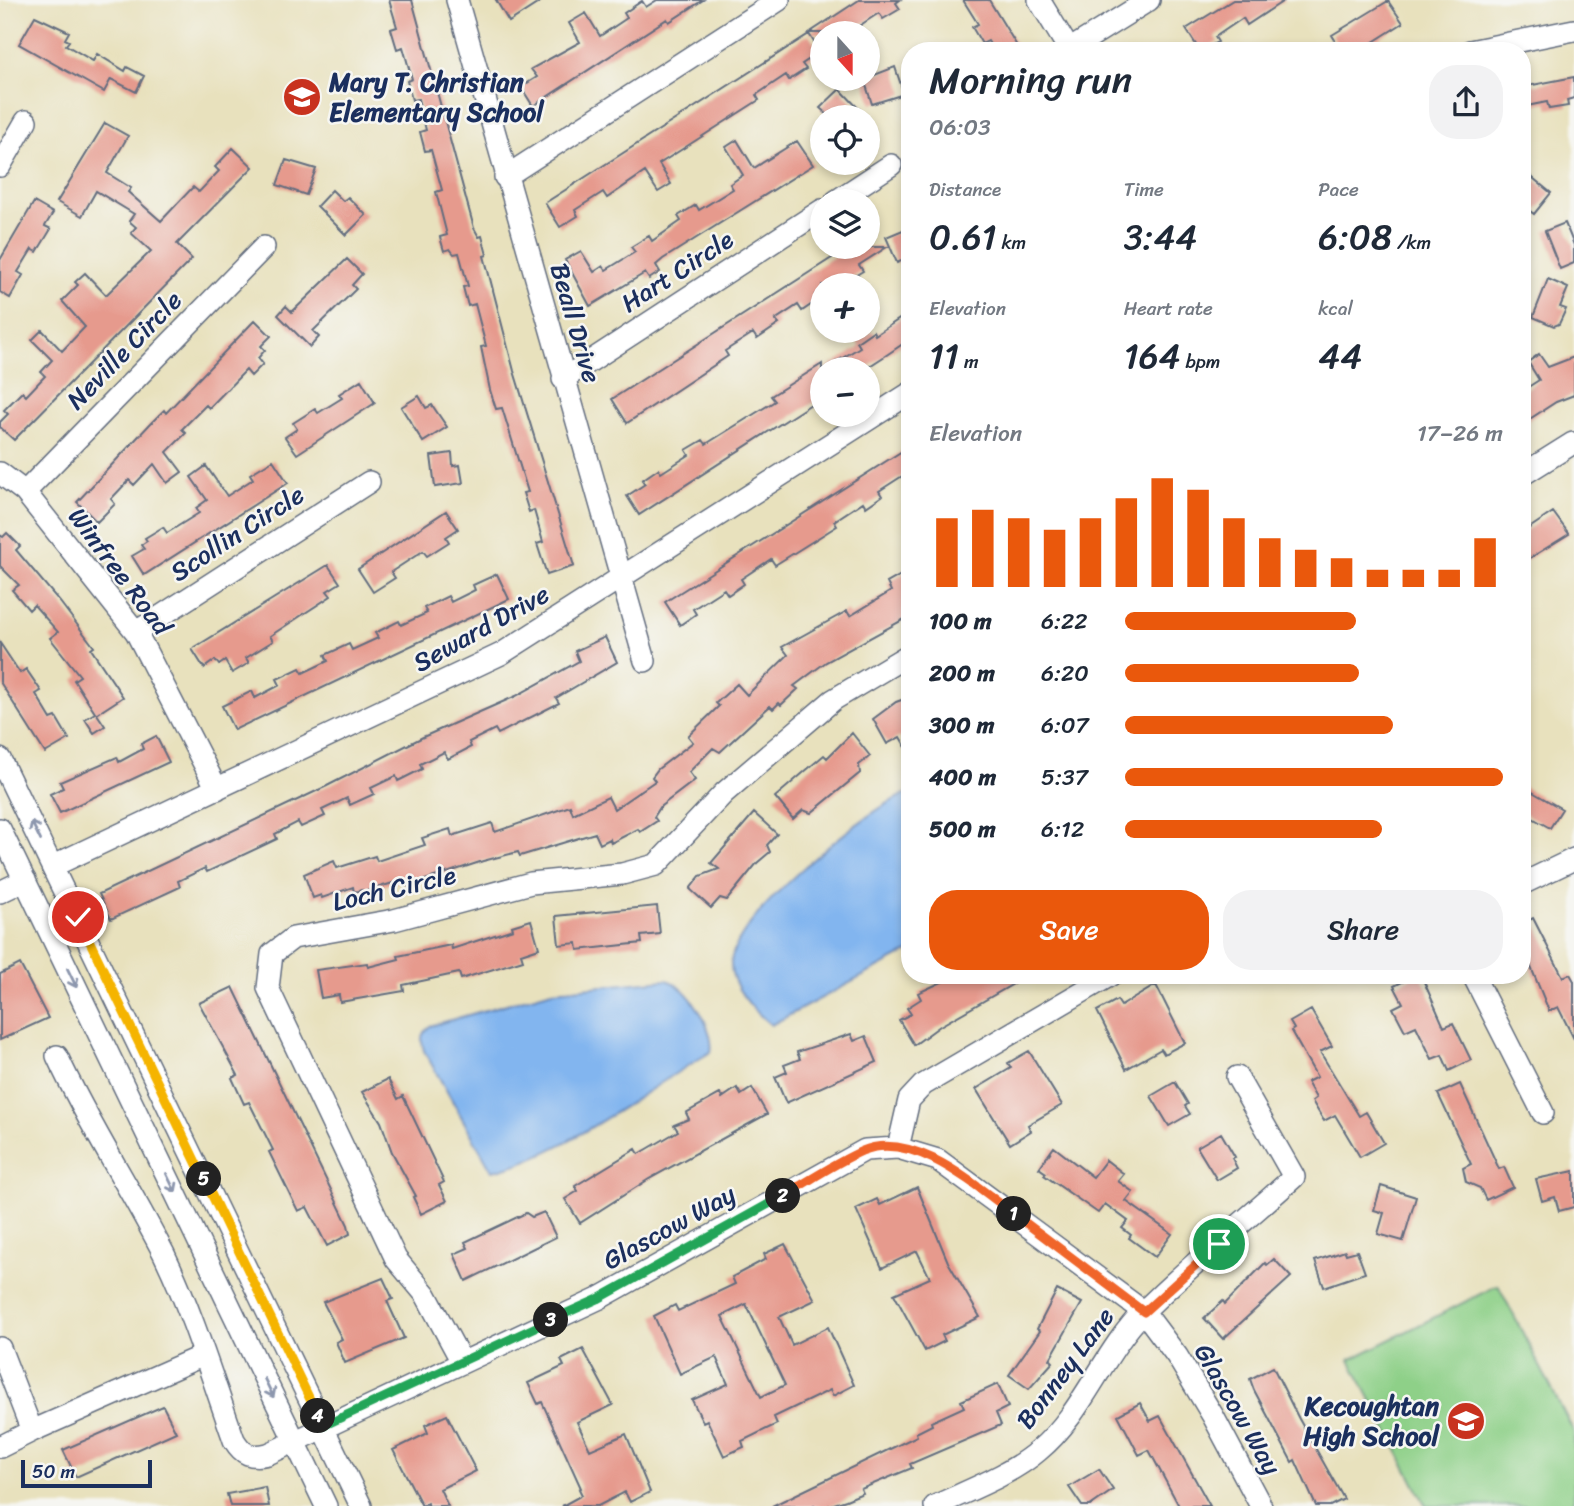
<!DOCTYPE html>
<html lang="en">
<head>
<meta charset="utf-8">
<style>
	:root { --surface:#fff; --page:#f2f2f3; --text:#1f2937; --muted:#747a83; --accent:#ea580c }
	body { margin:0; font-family:Sriracha,sans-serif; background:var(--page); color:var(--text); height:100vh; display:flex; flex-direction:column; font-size:26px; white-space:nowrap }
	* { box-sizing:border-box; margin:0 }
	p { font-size:23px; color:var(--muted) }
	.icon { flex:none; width:38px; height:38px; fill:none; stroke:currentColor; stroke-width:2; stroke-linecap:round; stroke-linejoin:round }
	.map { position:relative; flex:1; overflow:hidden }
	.details { position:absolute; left:901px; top:42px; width:630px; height:942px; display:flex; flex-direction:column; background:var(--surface); border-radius:28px; box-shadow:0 4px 10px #0003 }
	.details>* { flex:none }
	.needle { width:46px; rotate:159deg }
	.fabs { position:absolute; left:810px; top:21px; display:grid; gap:14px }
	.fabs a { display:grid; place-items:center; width:70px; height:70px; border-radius:50%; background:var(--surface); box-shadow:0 4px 10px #0003; font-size:35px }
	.scale { position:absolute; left:21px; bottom:18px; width:131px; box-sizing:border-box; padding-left:7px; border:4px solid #1b2f5e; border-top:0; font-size:19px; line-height:24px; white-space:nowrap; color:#1b2f5e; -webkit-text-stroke:5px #f6f6f2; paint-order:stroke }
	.pin { position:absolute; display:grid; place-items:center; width:60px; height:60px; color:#fff; margin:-30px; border:4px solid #fff; border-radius:50%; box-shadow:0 2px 7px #0007 }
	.km { position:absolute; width:35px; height:35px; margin:-18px; border-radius:50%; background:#222; color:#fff; font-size:19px; line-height:35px; text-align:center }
	.round { display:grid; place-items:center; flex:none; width:74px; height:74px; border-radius:28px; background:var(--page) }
	.summary { display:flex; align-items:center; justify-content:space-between; height:119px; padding:0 28px }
	h1 { font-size:38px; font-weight:600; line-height:52px }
	.metrics { display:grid; grid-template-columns:repeat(3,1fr); gap:10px; height:119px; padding:7px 28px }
	.metrics div { display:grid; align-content:center }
	.metrics b { font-size:35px; font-weight:600 }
	.metrics small { font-size:19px; font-weight:400 }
	.metrics p { font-size:19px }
	.chart { height:196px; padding:14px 28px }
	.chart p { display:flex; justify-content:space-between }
	.chart svg { width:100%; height:126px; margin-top:7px; stroke:var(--accent); stroke-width:6 }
	.action { display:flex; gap:14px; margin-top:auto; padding:14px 28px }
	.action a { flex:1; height:80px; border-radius:28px; background:var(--accent); color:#fff; font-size:28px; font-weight:600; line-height:80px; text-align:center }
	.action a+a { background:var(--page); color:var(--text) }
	ul { padding:0 28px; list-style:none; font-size:23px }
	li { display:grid; grid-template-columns:112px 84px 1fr; align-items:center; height:52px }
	li i { height:18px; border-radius:9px; background:var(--accent) }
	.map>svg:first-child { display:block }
	.green { fill:#8ed088; stroke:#548073; stroke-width:2 }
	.water { fill:#82b5ef; stroke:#4e72a6; stroke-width:2 }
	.building { fill:#e69a8d; fill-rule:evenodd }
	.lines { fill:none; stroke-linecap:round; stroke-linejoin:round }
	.minor-casing { stroke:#636d7f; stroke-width:24 }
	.minor { stroke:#fff; stroke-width:21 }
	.oneway { stroke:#8d97ae }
	.split-1-casing { stroke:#fff; stroke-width:14 }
	.split-2-casing { stroke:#fff; stroke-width:14 }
	.split-3-casing { stroke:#fff; stroke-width:14 }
	.split-4-casing { stroke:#fff; stroke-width:14 }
	.split-5-casing { stroke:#fff; stroke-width:14 }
	.split-6-casing { stroke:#fff; stroke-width:14 }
	.split-1 { stroke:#f0652b; stroke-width:9 }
	.split-2 { stroke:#f0652b; stroke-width:9 }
	.split-3 { stroke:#22a559; stroke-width:9 }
	.split-4 { stroke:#22a559; stroke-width:9 }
	.split-5 { stroke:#f5b400; stroke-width:9 }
	.split-6 { stroke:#f5b400; stroke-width:9 }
	.labels { text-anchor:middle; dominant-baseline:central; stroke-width:5; stroke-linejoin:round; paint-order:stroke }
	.poi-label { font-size:26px; font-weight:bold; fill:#1b2f5e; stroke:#f6f6f2; text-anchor:start }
	.street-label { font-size:26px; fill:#1b2f5e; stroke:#f6f6f2 }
</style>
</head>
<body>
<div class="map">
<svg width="1574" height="1506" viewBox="0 0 1574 1506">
	<rect width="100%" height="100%" fill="#f6f6f2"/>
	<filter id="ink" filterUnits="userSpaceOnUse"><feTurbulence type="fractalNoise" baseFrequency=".0143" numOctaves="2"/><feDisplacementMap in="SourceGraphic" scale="14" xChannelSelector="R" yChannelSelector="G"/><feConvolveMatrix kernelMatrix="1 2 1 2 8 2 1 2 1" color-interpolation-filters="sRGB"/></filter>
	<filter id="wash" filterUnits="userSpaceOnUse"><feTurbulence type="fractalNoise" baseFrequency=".00686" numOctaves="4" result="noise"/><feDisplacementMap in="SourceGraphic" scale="28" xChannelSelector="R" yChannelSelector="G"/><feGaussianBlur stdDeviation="1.57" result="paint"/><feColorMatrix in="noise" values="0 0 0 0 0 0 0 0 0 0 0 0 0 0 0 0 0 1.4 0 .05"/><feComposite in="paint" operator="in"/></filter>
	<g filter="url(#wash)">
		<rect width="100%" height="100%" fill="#e8e1bd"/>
		<path class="green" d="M1498,1285L1574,1432V1506H1426L1350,1360Z"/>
		<path class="water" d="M910,792V951L771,1025C754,1011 730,986 731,963C734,916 867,808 910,792Z
			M666,980C688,984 716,1031 711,1052C647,1088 562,1157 492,1171L424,1051C421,1039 420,1034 430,1026L552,991Z"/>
		<g id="blocks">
			<path class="building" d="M389,0H412L474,228L479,237L482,236L487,255L484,256L487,267L514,371L574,566L547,575L537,544L543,542L534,510L529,512L523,493L528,492L502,408L496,409L490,390L481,347L486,346L475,304L468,306L463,287L468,286L459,253L454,254L450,249L444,251L440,237L447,235L436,192L442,190L431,150L425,151L420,132L426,130L418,99L412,100L407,81L412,79L403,47L397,49L391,29L397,27Z
				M496,0H543L509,22Z
				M657,0H703L669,22L667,19L533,106L521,87L537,77L531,69L580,42L569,23L586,13L600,36L627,18L624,13L642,1L646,7Z
				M859,0H900L896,3L900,9L883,19L879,13L848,33H809Z
				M963,0H989L1020,51H994L988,41L982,44L972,27L978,24Z
				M1233,0H1285L1247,25L1243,18L1215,37L1218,42L1200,51L1186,29Z
				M1388,1L1403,23L1359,51H1319L1335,40L1332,35Z
				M35,16L69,32L65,39L69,41L66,45L93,61L97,54L125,71L127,67L144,76L136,92L111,79L104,92L19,44Z
				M809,34L820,52L802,64L806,69L789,80L786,75L756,95L759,100L659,164L671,184L658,192L645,172L607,198L603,192L575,210L578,216L560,227L545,203Z
				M895,67L904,94L872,104L864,79Z
				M1574,77V98L1567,100L1568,106L1549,109L1547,102L1522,107V87Z
				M840,89L860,110L852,117H830L820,108Z
				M105,123L128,136L107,173L131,188L128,192L161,221L193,187L199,192L219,171L215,167L233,148L253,167L177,244L192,259L14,440L0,427V422L8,414L4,410L22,392L26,396L45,376L41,372L52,360L32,340L42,330L62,351L85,327L62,301L78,285L75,282L85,273L106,295L151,251L131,233L136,227L129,221L134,214L96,191L82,216L57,202Z
				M737,140L754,168L797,141L813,165L663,259L656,265L660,272L649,279L645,273L590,306L565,260L581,251L594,272L603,266L606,270L635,252L631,247L649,236L652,241L681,221L678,216L696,205L699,210L733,189L730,184L743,175L726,147Z
				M286,160L316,169L306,195L277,185Z
				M1522,169L1551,193L1534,214L1522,205Z
				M332,190L343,201L348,197L366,215L346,235L317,206Z
				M34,202L53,213L45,226L51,229L37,252L32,249L18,272L23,275L10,298L0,292V260Z
				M1565,223L1574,245V263L1560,269L1545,231Z
				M910,227V257L897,263L886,237Z
				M849,247H887L859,265L863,271L846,281L843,277L831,285H822V290L815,295L818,300L802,311L798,305L775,320L779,324L757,339L753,333L725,351L728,356L627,423L612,399Z
				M347,259L362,274L352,285L356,289L313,331L319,337L310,347L278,315L286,306L292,312Z
				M1548,279L1568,288L1560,307L1566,309L1559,324L1554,326L1533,317Z
				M910,312V339L888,354L865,369H825L860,347L857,342L873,331L875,335Z
				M255,320L271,336L261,346L265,350L258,358L263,364L251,376L246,370L209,408L206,405L182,429L186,433L167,452L182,472L167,483L154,464L134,485L129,480L111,499L115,504L97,522L77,502L151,423L164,410L166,413Z
				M1539,354L1548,367L1574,357V395L1556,402L1522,424V391L1539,380L1528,362Z
				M822,364V397L639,515L627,496L645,484L642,480L658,469L661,473L689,455L686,450L703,440L706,444L743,421L775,401L771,396Z
				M361,380L375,403L297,454L285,437L297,429L293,423L315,409L318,413L342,398L339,394Z
				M419,396L426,408L432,405L447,427L423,442L401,407Z
				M910,446V471L879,491L882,496L866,507L863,502L834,521L837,526L775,565L771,559L741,579L744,584L728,595L724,589L693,609L696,614L680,625L665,602Z
				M452,453L453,466L460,465L463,483L435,487L431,456Z
				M273,460L288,483L144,575L132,556L144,549L141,545L147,541L145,538L163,527L167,533L199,513L196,508L207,500L191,477L206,466L227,496L253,479L250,474Z
				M446,511L458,529L446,537L449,542L427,556L423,551L391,572L395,578L373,592L358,569Z
				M1553,512L1569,534L1522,563V533Z
				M7,533L20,546L16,550L60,602L94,647L91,649L123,697L97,714L105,726L94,733L85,719L95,713L74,680L80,676L50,638L58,632L34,605L29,610L12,590L19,585L0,566V535L3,537Z
				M328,565L340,583L327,591L331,596L270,636L273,641L246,658L249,663L232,673L225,661L219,665L215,660L204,668L192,649Z
				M910,570V616L826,662L794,686L798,689L781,705L779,703L773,709L770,706L720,752L713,748L689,772L695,780L661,806L654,817L657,821L640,832L638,829L611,843L610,839L600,844L595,833L520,856L518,852L483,861L407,886L403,880L363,892L362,890L354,892L353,887L322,898L321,895L313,898L304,874L334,861L337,868L375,856L377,861L425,845L422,838L450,829L452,836L492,823L495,832L570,806L573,814L608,797L614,809L655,781L652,777L658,769L693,742L688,736L719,706L716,703L737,684L747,695L788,655L782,647L847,611L850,616L891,591L887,583Z
				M497,574L509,599L234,730L222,706L252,691L255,698L280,685L277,679L300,668L303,673L328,661L325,655L349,644L352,650L378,638L375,633L399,621L401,625L427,613L424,608L448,596L451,602L475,590L473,585Z
				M605,637L617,662L556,698L559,703L498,734L495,729L469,742L471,747L448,759L444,752L420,764L422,769L398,781L396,776L371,788L374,794L350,805L347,798L322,810L325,816L301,827L298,822L275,834L277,839L207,872L205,868L178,881L180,887L111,919L99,894L327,786L423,737L516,696L579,661L575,651Z
				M0,643L20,673L26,669L41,691L36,694L51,719L56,717L69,739L45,753L0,682Z
				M910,697V754L900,737L887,744L873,719L896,702Z
				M852,733L870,756L859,765L860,773L811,813L803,810L793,819L775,797L824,755L827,758Z
				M156,736L169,762L60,813L50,794L63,788L60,782L117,757L119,762L143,749L141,744Z
				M1522,786L1562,809L1550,828L1522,812Z
				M754,813L777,834L767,845L770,852L757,863L727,900L720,898L711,908L690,889L700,876L719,869L711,863Z
				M657,906L660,934L641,936L642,943L578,950L577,943L559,945L556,916Z
				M1533,918L1563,977L1570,974L1574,981V1039L1558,1007L1549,1011L1528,960L1522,962V924Z
				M531,920L539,948L521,954L523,960L461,979L459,973L403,985L404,991L340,1002L339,995L321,998L316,970L367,963L368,967L399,959L398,956L451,945L452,949L513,929L512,926Z
				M20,964L48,1018L0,1040V974Z
				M957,975H1029L940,1026L914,1045L899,1020L911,1014L907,1008L921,999L918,993Z
				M1416,975H1421L1444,1027L1453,1023L1471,1060L1449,1071L1442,1055L1432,1059L1416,1026L1405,1031L1393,1008L1403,1003L1394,986Z
				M1156,985L1185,1043L1164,1054L1161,1049L1126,1069L1097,1011L1117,1000L1121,1006Z
				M233,987L348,1225L350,1234L327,1246L307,1207L298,1211L269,1152L273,1150L249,1102L244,1104L232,1078L238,1075L199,1003Z
				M1311,1010L1332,1046L1320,1052L1359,1116L1366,1112L1384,1143L1360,1157L1335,1115L1324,1121L1312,1101L1316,1098L1307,1082L1317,1077L1291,1031L1294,1029L1290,1022Z
				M851,1034L854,1041L866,1036L877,1062L786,1103L775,1077L787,1072L784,1065L800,1059L797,1052Z
				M1029,1051L1062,1105L1028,1125L1031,1131L1010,1144L976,1089L1011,1068L1008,1063Z
				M388,1079L398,1099L403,1096L444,1182L439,1185L447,1201L421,1214L413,1197L416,1196L392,1152L381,1122L362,1092Z
				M1175,1082L1188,1104L1185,1106L1190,1114L1169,1126L1151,1096Z
				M1460,1084L1499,1169L1504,1167L1513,1187L1486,1200L1480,1188L1466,1182L1463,1168L1471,1164L1438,1094Z
				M737,1088L741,1095L752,1088L767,1114L649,1179L580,1223L565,1199L578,1191L575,1186L636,1149L639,1154L678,1131L674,1125L689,1119L686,1113L720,1094L722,1098Z
				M1221,1133L1235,1157L1232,1158L1237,1168L1217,1180L1197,1147Z
				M1054,1147L1093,1177L1106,1160L1124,1174L1118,1181L1133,1192L1126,1201L1172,1234L1155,1257L1129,1238L1131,1235L1122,1228L1128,1221L1105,1204L1098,1213L1044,1175L1046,1173L1039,1168Z
				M1574,1171V1207L1559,1211L1555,1197L1542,1201L1536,1179Z
				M1381,1186L1416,1197L1403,1241L1378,1234L1384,1213L1374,1210Z
				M917,1187L948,1262L980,1317L942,1335L945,1341L925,1351L894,1294L930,1278L917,1251L882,1268L856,1209L877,1199L880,1205Z
				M544,1212L556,1237L466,1281L454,1254L468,1248L465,1242L526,1213L532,1217Z
				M785,1244L815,1300L779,1317L792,1345L828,1327L854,1385L833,1396L830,1390L774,1417L777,1424L742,1441L744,1447L724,1456L707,1420L703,1422L692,1400L728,1384L716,1357L680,1374L654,1316L675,1305L678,1311L735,1284L732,1277L766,1259L764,1254ZM746,1304L785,1385L761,1397L722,1316Z
				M1345,1251L1346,1254L1357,1251L1365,1273L1324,1287L1315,1261Z
				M1274,1259L1291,1277L1223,1339L1204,1318L1223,1301L1225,1304L1265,1263L1267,1265Z
				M383,1278L393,1299L387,1301L404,1338L345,1363L336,1342L342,1339L323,1302Z
				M1057,1290L1082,1303L1050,1359L1053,1362L1029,1389L1009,1375L1040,1331L1037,1329Z
				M583,1349L613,1405L577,1422L590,1450L626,1434L650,1492L630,1502L625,1492L598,1506H562L582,1495L579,1489L581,1488L542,1402L538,1404L528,1383L564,1366L561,1360Z
				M1273,1367L1299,1419L1344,1499L1330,1506H1316L1295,1460L1292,1462L1254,1390L1250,1379Z
				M998,1384L1008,1407L996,1413L1001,1425L910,1464L912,1468L861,1489L863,1493L846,1500L828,1506H772L917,1436L916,1433L932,1425L931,1422L964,1407L961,1401Z
				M1140,1403L1150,1421L1160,1416L1210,1506H1179L1149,1450L1139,1455L1118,1415Z
				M163,1406L176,1432L76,1477L63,1450Z
				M447,1415L476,1471L440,1489L448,1506H429L427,1503L422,1506L393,1450L428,1433L425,1425Z
				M1099,1469L1113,1490L1090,1506H1082L1069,1487Z
				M265,1487L269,1506H230L227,1494Z"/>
		</g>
	</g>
	<g filter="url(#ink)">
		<use href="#blocks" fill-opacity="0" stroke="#636d7f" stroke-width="2"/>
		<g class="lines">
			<defs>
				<path id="minor" d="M457,0L645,661
					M1039,0L1070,51
					M1069,50L1149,0
					M1470,51L1574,30
					M0,166L26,121
					M505,177L779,0
					M836,201L891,165
					M563,379L822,210
					M0,473L25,492L136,632L217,789
					M1522,475L1573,443
					M25,492L264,247
					M136,632L369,482
					M0,759L361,1506
					M0,829L326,1506
					M53,866L501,654L910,393
					M1522,884L1574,859
					M0,892L25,880
					M1473,975L1543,1113
					M57,1056C88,1124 130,1187 164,1254C193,1314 212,1378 234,1440C243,1455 251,1458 268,1454L598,1299L865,1150L898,1148L938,1160L1144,1312L1177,1356L1213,1416L1261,1506
					M898,1148L909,1100L923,1085L1111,975
					M0,1348L32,1431L204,1355
					M462,1362L426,1295L396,1259L268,988L272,954L293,938L394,920L531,883L622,874L656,865L724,793L833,700L910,654
					M0,1447L32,1431
					M935,1506C969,1490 1010,1475 1038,1451C1084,1413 1102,1353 1144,1311C1191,1264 1244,1222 1294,1177L1237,1077"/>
			</defs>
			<use href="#minor" class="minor-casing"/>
			<use href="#minor" class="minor"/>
		</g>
		<defs><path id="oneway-shaft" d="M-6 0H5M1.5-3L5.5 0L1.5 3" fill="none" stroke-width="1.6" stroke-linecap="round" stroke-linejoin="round" transform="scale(1.75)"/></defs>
		<g class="oneway">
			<use href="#oneway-shaft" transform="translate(36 831) rotate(-116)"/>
			<use href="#oneway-shaft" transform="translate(72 978) rotate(64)"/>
			<use href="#oneway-shaft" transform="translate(171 1183) rotate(64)"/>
			<use href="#oneway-shaft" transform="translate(269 1388) rotate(64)"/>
		</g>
	</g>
	<g class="lines" filter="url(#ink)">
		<defs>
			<path id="split-1" d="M1014,1214L1144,1312L1219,1244"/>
			<path id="split-2" d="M783,1196C809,1181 835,1163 862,1151C913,1129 977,1187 1014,1214"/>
			<path id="split-3" d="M551,1320L598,1299L783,1196"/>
			<path id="split-4" d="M318,1416L323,1426L551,1320"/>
			<path id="split-5" d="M204,1179L318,1416"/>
			<path id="split-6" d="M78,917L204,1179"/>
		</defs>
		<use href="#split-1" class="split-1-casing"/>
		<use href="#split-2" class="split-2-casing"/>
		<use href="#split-3" class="split-3-casing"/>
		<use href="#split-4" class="split-4-casing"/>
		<use href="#split-5" class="split-5-casing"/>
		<use href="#split-6" class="split-6-casing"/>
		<use href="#split-1" class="split-1"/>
		<use href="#split-2" class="split-2"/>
		<use href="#split-3" class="split-3"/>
		<use href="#split-4" class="split-4"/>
		<use href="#split-5" class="split-5"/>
		<use href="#split-6" class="split-6"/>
	</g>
	<defs>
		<symbol id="school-disc" viewBox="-11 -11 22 22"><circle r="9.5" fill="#c8321e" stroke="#f6f6f2"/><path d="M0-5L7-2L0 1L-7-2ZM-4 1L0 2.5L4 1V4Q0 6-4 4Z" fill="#fff"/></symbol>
	</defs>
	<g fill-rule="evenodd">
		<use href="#school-disc" x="280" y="75" width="44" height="44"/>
		<use href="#school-disc" x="1444" y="1399" width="44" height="44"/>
	</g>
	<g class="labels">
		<g class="poi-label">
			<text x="329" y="82">Mary T. Christian<tspan x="329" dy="30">Elementary School</tspan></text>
			<text x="1439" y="1406" text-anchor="end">Kecoughtan<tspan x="1439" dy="30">High School</tspan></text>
		</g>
		<g class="street-label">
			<text transform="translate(677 271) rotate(-33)">Hart Circle</text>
			<text transform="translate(576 323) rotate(74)">Beall Drive</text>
			<text transform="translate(124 350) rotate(-46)">Neville Circle</text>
			<text transform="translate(237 533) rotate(-33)">Scollin Circle</text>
			<text transform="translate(120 571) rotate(53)">Winfree Road</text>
			<text transform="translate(481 628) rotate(-29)">Seward Drive</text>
			<text transform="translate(394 888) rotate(-13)">Loch Circle</text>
			<text transform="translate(669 1227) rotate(-29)">Glascow Way</text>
			<text transform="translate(1065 1368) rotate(-53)">Bonney Lane</text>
			<text transform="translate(1238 1409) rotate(60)">Glascow Way</text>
		</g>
	</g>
</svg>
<div class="fabs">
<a><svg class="needle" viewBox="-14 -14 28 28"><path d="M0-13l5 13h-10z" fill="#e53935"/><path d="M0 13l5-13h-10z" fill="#747a83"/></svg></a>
<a><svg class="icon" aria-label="locate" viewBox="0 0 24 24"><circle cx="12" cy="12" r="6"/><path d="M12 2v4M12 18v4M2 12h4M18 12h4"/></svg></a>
<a><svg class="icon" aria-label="layers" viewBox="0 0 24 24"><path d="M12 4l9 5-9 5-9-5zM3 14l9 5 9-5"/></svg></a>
<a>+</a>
<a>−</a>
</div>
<div class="scale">50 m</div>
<div class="pin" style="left:1219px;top:1244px;background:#1e9e55"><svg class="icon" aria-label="arrive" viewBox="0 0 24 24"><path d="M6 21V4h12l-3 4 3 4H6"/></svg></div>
<div class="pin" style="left:78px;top:917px;background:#d93025"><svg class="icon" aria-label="check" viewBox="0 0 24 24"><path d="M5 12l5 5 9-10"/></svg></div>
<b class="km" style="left:1014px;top:1214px">1</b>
<b class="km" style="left:783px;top:1196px">2</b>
<b class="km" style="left:551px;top:1320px">3</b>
<b class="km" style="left:318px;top:1416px">4</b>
<b class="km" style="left:204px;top:1179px">5</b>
<section class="details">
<div class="summary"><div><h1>Morning run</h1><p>06:03</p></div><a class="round"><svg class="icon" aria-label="share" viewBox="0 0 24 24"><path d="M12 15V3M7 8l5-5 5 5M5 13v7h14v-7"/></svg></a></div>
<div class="metrics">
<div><p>Distance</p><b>0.61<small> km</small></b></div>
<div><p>Time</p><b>3:44</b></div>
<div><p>Pace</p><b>6:08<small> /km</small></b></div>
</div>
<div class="metrics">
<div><p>Elevation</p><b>11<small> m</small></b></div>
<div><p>Heart rate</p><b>164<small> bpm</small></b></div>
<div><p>kcal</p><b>44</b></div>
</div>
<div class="chart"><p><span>Elevation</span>17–26 m</p>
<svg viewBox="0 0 160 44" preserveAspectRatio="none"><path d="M5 44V20M15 44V17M25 44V20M35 44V24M45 44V20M55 44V13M65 44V6M75 44V10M85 44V20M95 44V27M105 44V31M115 44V34M125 44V38M135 44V38M145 44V38M155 44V27"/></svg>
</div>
<ul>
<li><b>100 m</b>6:22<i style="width:61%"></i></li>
<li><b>200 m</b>6:20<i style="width:62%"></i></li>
<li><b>300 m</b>6:07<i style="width:71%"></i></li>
<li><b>400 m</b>5:37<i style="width:100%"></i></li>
<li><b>500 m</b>6:12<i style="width:68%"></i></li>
</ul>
<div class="action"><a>Save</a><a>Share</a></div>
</section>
</div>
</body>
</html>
